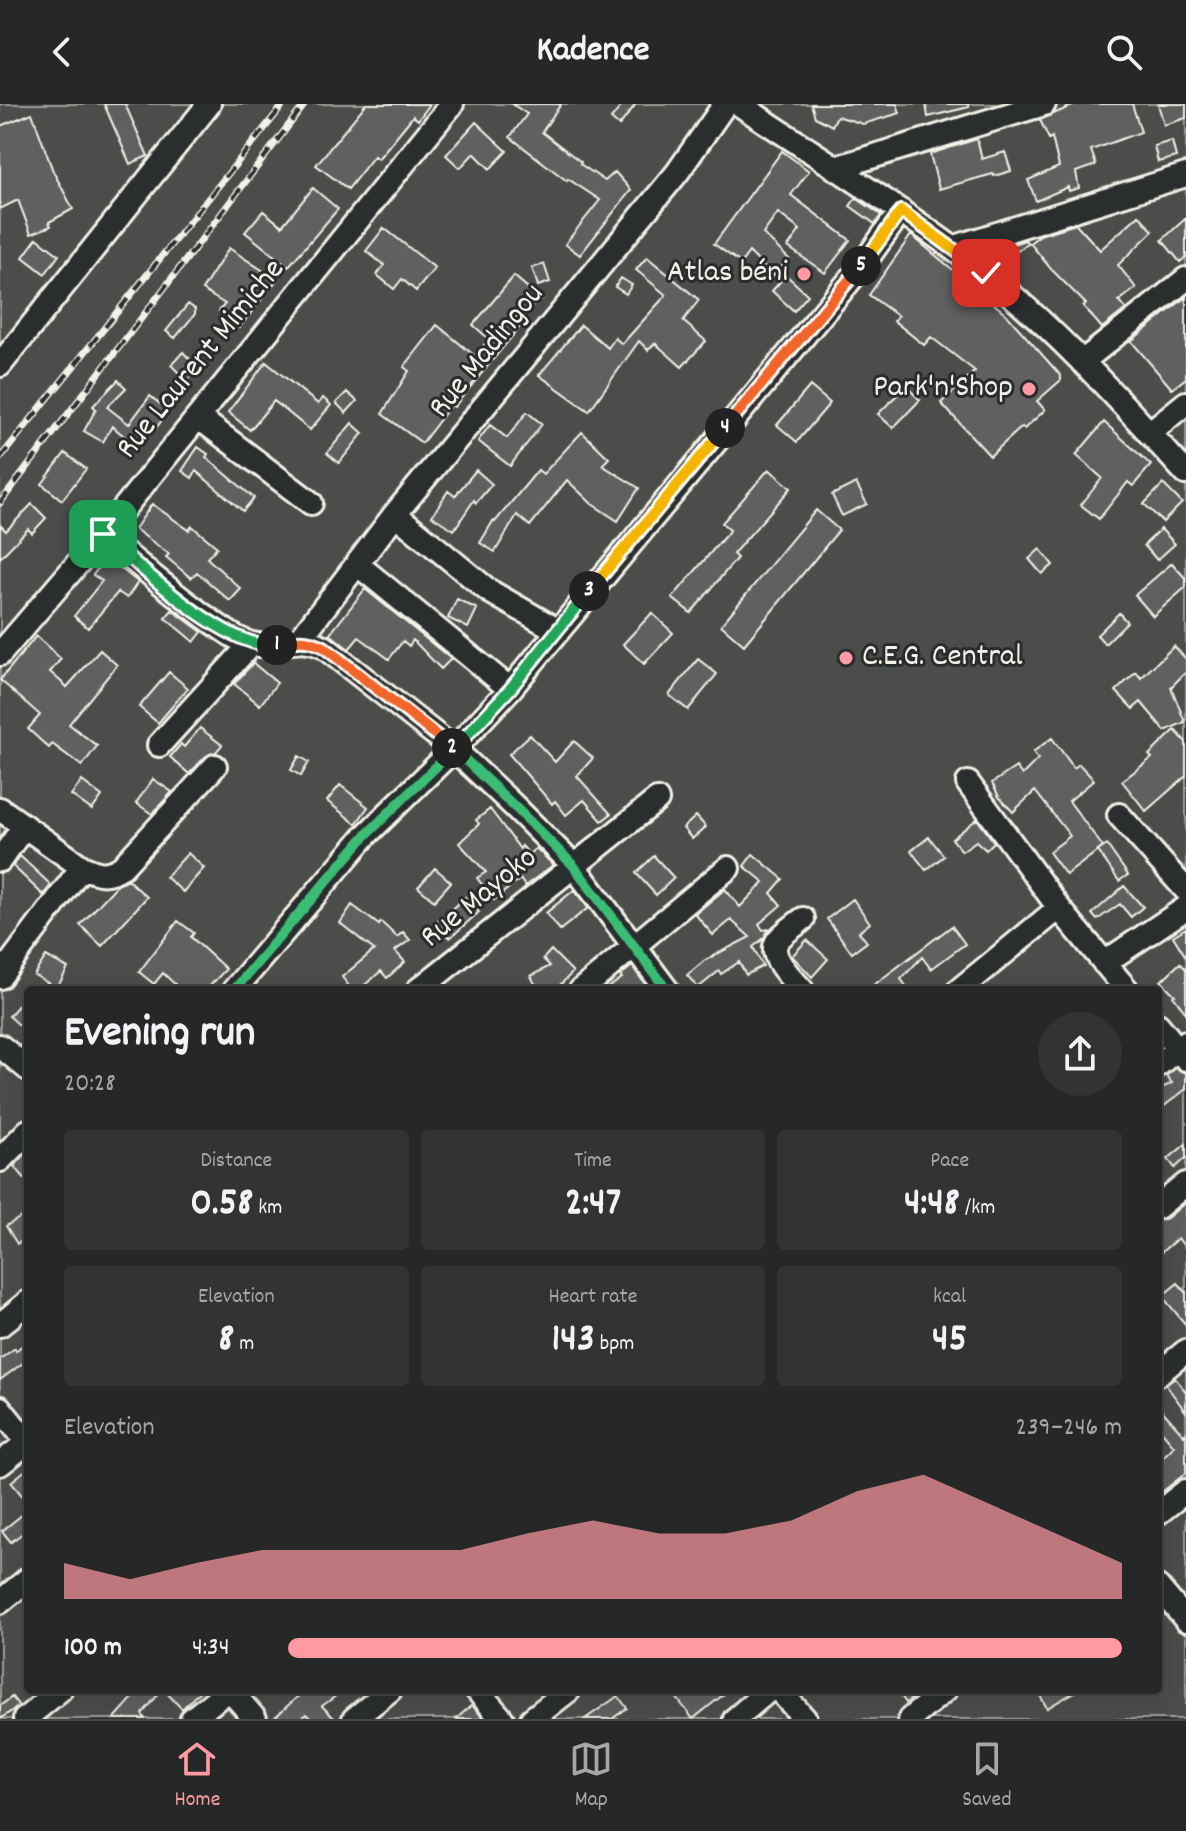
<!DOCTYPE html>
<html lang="en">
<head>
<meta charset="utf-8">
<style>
	:root { --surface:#262828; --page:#323434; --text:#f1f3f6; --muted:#a4a6a8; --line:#424445; --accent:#ff9aa2 }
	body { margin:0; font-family:Dekko,sans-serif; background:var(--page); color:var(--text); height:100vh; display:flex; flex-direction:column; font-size:30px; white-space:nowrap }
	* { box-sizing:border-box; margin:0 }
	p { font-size:26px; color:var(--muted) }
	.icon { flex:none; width:44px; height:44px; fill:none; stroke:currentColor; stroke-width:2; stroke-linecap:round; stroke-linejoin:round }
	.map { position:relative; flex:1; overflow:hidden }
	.side { position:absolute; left:24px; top:882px; width:1138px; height:708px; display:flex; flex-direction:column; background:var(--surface); border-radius:8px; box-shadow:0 8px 32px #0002,0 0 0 2px var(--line) }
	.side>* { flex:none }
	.pin { position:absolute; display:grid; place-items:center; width:68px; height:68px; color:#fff; margin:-34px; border-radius:16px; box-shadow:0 4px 12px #0006 }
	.km { position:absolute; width:40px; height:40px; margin:-20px; border-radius:50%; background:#222; color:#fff; font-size:22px; line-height:40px; text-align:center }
	.round { display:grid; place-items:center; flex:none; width:84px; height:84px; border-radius:42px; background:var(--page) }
	.head { display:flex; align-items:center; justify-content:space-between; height:136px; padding:0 40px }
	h1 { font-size:44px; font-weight:700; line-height:60px }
	.figures { display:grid; grid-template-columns:repeat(3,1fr); gap:12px; height:136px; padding:8px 40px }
	.figures div { display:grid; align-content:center; border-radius:8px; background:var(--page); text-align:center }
	.figures b { font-size:40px; font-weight:700 }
	.figures small { font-size:22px; font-weight:400 }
	.figures p { font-size:22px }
	.chart { height:224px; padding:16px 40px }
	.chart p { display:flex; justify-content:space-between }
	.chart svg { width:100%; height:144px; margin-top:8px; fill:var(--accent); opacity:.7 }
	ul { padding:0 40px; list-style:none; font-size:26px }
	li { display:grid; grid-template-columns:128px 96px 1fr; align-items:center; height:60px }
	li i { height:20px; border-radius:10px; background:var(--accent) }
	header { display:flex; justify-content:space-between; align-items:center; height:104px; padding:0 40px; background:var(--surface); font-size:36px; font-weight:700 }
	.tabs { display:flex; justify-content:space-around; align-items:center; height:112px; border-top:2px solid var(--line); background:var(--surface); font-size:22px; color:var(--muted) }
	.tabs a { display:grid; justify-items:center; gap:4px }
	.tabs .on { color:var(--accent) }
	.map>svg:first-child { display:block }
	.green { fill:#4b4d4c; stroke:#a09f9a; stroke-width:2; fill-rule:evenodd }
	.building { fill:#5f605f; stroke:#f4f1e8; stroke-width:2 }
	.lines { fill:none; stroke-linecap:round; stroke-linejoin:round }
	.minor-casing { stroke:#f4f1e8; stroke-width:28 }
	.minor { stroke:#2a2d2e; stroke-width:22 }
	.rail-casing { stroke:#f4f1e8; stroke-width:7 }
	.rail { stroke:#2a2d2e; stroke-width:4; stroke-dasharray:12; stroke-linecap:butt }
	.cycleway-casing { stroke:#2a2d2e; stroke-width:15 }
	.cycleway { stroke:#3abd76; stroke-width:10 }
	.split-1-casing { stroke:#fff; stroke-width:16 }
	.split-2-casing { stroke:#fff; stroke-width:16 }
	.split-3-casing { stroke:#fff; stroke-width:16 }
	.split-4-casing { stroke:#fff; stroke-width:16 }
	.split-5-casing { stroke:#fff; stroke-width:16 }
	.split-6-casing { stroke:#fff; stroke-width:16 }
	.split-1 { stroke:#22a559; stroke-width:10 }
	.split-2 { stroke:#f0652b; stroke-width:10 }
	.split-3 { stroke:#22a559; stroke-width:10 }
	.split-4 { stroke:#f5b400; stroke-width:10 }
	.split-5 { stroke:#f0652b; stroke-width:10 }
	.split-6 { stroke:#f5b400; stroke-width:10 }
	.poi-dot { fill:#ff9aa2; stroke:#2a2d2e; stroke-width:3 }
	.labels { text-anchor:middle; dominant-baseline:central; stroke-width:6; stroke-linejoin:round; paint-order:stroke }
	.poi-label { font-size:32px; fill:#f4f1e8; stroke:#2a2d2e; text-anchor:end }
	.street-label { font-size:32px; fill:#f4f1e8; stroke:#2a2d2e }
</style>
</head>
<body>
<header><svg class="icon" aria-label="back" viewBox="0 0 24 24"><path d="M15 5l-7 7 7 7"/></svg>Kadence<svg class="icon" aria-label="search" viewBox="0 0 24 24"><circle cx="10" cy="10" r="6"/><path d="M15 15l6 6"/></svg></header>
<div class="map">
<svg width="1186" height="1615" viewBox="0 0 1186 1615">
	<rect width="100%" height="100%" fill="#323535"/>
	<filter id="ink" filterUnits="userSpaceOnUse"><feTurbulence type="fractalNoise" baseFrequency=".0125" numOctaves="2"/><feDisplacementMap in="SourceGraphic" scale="16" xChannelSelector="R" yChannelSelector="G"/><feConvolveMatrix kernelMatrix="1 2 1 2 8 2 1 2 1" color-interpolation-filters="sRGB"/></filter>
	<g filter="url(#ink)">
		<path class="green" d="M0,0H1186V1615H0ZM28,886H1158V1586H28Z"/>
		<path class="building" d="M104,0H125L148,52L130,60Z
			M366,0H430L418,16L413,12L378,55L374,52L348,85L316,61Z
			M512,0H561L542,28L581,58L580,60L605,77L615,68L631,86L580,151L565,140L600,96L568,75L567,77L510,33L527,10Z
			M623,0H636L619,22L611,15Z
			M811,0H897L900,9L863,20L837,12L832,22L815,13Z
			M926,0H968L969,3L928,13Z
			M1076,0H1132L1141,28L1091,46L1096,61L1076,68L1079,84L1069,87L1068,83L1036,97L1028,76L1059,63L1052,33L1049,35L1040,16Z
			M1158,0H1186V14L1164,21Z
			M32,9L53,67L73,105L49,118L51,122L31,130L18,96L0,105V22Z
			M476,18L507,47L490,65L474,49L460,64L446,51Z
			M977,35L982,55L1005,48L1011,67L994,72L993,70L939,85L930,50Z
			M1172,37L1176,53L1158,58L1154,42Z
			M782,47L809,67L791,91L850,136L825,169L788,143L800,126L778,109L763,130L789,155L773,172L749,148L741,159L714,140Z
			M313,84L338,105L288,163L245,128L263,107L282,122Z
			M856,94L881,111L875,120L850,102Z
			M1139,111L1153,127L1118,161L1136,184L1119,197L1126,205L1102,224L1083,202L1086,200L1051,165L1030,139L1040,131L1076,120L1100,146Z
			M1186,114V153L1180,158L1162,136Z
			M384,124L435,164L416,187L402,175L394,185L377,171L384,161L366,147Z
			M911,131L1005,209L1061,272V276L1037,297L1045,306L1024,325L1022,323L990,352L941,299L975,267L931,233L924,241L894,217L898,212L869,191Z
			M37,134L59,151L45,170L23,153Z
			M1025,136L1028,139L1008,154L1001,144Z
			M229,144L277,176L239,224L219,207L225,200L202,186Z
			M647,153L699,196L683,217L706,237L682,263L655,239L648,246L639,237L589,307L539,271L581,221L608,244L615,234L622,240L666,191L636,166Z
			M544,160L550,178L538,182L532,164Z
			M786,171L808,191L794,207L772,187Z
			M514,172L542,196L516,213L523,219L454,303L451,301L422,339L382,310L409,267L404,263L437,221L475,252L489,235L473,221Z
			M621,174L632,181L626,190L615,183Z
			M1186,193V274L1172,285L1131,237Z
			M188,200L195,205V210L175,234L166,227Z
			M183,248L199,265L187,277L171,261Z
			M266,258L318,300L323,294L331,301L310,326L274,297L250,326L228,308Z
			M118,276L126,284L107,303L129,320L150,292L169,307L153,328L148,324L135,341L112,322L103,338L84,327L96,305L93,302Z
			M810,282L830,299L797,338L777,321Z
			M906,282L920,296L893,324L878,310Z
			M347,288L357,297L346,309L336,299Z
			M527,308L542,320L510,362L478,337L490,321L507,334Z
			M1104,318L1151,361L1133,382L1128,378L1099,415L1081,401L1102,374L1076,351Z
			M352,319L363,329L339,359L327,349Z
			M582,328L609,354L602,361L639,384L618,417L592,400L567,376L530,422L517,411L495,448L480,439L493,417L495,418L538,366L543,370Z
			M198,343L208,350L206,353L254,394L243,407L196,367L192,374L182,367Z
			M65,349L86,365L62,396L42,380Z
			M769,365L791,384L733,450L737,454L691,509L672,494L730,426L722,419Z
			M476,366L492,380L476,399L474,396L454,426L432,412L448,387L455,392Z
			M856,379L867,400L842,412L832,391Z
			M1163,380L1182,399L1163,418L1144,400Z
			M32,400L46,414L32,429L28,425L0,454V421L6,427Z
			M152,400L189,426L192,422L217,443L207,454L241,485L230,497L197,468L191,474L166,453L169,450L135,425Z
			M816,406L839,426L744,541L721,521Z
			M1161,425L1175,440L1157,456L1144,441Z
			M1040,445L1053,461L1042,470L1029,455Z
			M106,453L138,478L127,494L118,488L88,524L74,512L102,477L93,471Z
			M1172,459L1186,475V483L1153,512L1135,491Z
			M365,485L451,555L441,565L413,536L409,542L403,537L389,555L359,533L349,545L330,530Z
			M457,495L477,505L468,524L448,514Z
			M172,506L202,528L194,538L165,514Z
			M652,509L673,529L644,560L623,540Z
			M1119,509L1127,518L1105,540L1097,531Z
			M36,532L61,555L50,568L67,583L100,546L117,561L69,620L97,642L82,662L52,640L49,644L28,625L40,611L0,576Z
			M1174,542L1186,555V568L1171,583L1185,618L1165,627L1141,598L1133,605L1116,587L1136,568L1141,574Z
			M698,555L717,570L688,606L669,591Z
			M253,559L277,579L260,601L234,580Z
			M169,568L188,584L158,619L139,603Z
			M200,624L222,641L216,648L205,653L189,670L170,653L181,640L184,643Z
			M1175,626L1186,638V672L1146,707L1122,677L1152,654L1149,651Z
			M530,631L555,658L574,637L593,654L577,672L611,710L602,717L584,696L566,711L555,697L552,700L509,650Z
			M1052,634L1074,664L1079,660L1094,676L1069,697L1103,743L1066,771L1049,748L1070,732L1035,687L1013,708L999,693L992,679L1016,663L1022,671L1038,655L1033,648Z
			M299,652L309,658L301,672L291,666Z
			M153,675L172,688L152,710L136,699Z
			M82,677L102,692L92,706L71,691Z
			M340,681L368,703L356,720L327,697Z
			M490,705L520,745L522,742L529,750L536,744L553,761L525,782L520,775L494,796L477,774L486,768L459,739L479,720L476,716Z
			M696,712L706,723L692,735L683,724Z
			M977,715L994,738L986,746L976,737L962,747L952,735Z
			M929,733L944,752L926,766L911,747Z
			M1107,741L1128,771L1119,777L1098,747Z
			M188,749L204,764L183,788L166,773Z
			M753,750L783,775L771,789L781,801L759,820L763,826L769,825L764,834L753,843L763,862L746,871L739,858L721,870L719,867L698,884L687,871L705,856L750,833L731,816L713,831L695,810L725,785L740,803L764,778L744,762Z
			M20,752L51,781L43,791L13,762Z
			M654,752L674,774L656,791L636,769Z
			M435,764L451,778L434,797L418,783Z
			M128,776L147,793L102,842L80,821L117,781Z
			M1124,782L1143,803L1131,813L1120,800L1097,816L1092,810Z
			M574,786L588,804L560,826L546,809Z
			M465,793L479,808L450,834L437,818Z
			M853,795L870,819L859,828L867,838L852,849L827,815Z
			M352,801L379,821L381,818L397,833L403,828L410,836L395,847L405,858L387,874L381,867L359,886H352L342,873L374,846L340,819Z
			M178,817L194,829L191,833L226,865L206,886H181L163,869L154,880L139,868Z
			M952,822L965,840L931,865L922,853L901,875L909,886H867Z
			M1186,824V853L1173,832Z
			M807,836L828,855L812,873L792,852Z
			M551,846L573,868L555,886H538L531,872L550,862L543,855Z
			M46,852L68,864L57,884L34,871Z
			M1180,859L1186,865V909L1173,892L1175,891L1161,877Z
			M632,862L649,886H605L622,874L620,872Z
			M28,890V929L9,912Z
			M1176,964L1186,969V985L1158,1007V986L1172,979L1166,972Z
			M1186,1040V1054L1175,1064L1168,1055Z
			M28,1048V1078L14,1062Z
			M1186,1098V1145L1178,1134L1158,1151V1117L1167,1114Z
			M28,1109V1134L17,1140L6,1122Z
			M1178,1179L1186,1188V1221L1162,1192Z
			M28,1236V1255L0,1276V1255L15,1244L16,1247Z
			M1175,1274L1186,1288V1308L1166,1281Z
			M1158,1302L1184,1331L1186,1329V1369L1158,1391V1358L1174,1342L1158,1323Z
			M28,1364V1399L11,1378Z
			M23,1410L28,1417V1425L11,1438L2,1427Z
			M140,1586H162L142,1610L145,1615H114Z
			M164,1586H201L182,1605Z
			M305,1586H344L322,1602L335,1615H312L306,1610L301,1615H273Z
			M684,1586H729L693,1615L676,1593Z
			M897,1586H910L914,1593L906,1599Z
			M1037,1586H1078L1047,1604Z
			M618,1592L627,1604L612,1615H585Z
			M12,1593L19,1602L0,1615V1602Z
			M472,1601L484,1615H456Z"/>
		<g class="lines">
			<defs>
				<path id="minor" d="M739,0C821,55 906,107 984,168C1058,227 1122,299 1186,369
					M835,64L1044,0
					M952,144L1186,71
					M1082,258L1186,175
					M0,261L209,0
					M198,313L311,399
					M1149,329L1186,299
					M395,410L489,487L557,526
					M103,430C136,459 169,486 204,512C219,522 234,535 252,540C280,546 296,529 324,543L454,645L514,702L573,761L667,886
					M357,460L510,585
					M300,535L395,410L677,69L725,0
					M0,550L103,430L452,0
					M159,641L251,540
					M968,679L1059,804L1127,886
					M0,705L82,763L0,873
					M1119,711L1186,786
					M0,756L23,724
					M82,763C98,770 106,773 122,763L215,662
					M1104,859L1186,804
					M234,886L365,732L454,645L510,585L861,163L901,107
					M418,886L657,696
					M581,886L728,764
					M802,886C793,875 766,852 778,836C784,828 796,821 803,815
					M959,886L1059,804
					M1158,921L1186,955
					M0,942L28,965
					M1158,961L1186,938
					M0,1056L28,1027
					M1158,1103L1186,1080
					M0,1221L28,1198
					M1158,1270L1186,1247
					M0,1304L28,1339
					M0,1360L28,1338
					M1158,1409L1186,1387
					M1158,1483L1186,1516
					M0,1498L28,1475
					M230,1586L255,1615
					M477,1586L502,1615
					M779,1586L805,1615
					M25,1615L60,1586
					M192,1615L228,1586
					M354,1615L390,1586
					M532,1615L569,1586
					M735,1615L769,1586
					M910,1615L945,1586"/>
			</defs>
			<use href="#minor" class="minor-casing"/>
			<use href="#minor" class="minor"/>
			<defs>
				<path id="rail" d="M0,354L284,0
					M0,399L305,0"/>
			</defs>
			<use href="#rail" class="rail-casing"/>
			<use href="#rail" class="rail"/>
			<defs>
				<path id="cycleway" d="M103,430C136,459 169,486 204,512C219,522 234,535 252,540C280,546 296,529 324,543L454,645L514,702L573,761L667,886
					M234,886L365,732L454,645L510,585L861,163L901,107"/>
			</defs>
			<use href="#cycleway" class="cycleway-casing"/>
			<use href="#cycleway" class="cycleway"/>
		</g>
	</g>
	<g class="lines" filter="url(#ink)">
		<defs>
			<path id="split-1" d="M103,430C139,462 228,548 277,541"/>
			<path id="split-2" d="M277,541C296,536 306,534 324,543L452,644"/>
			<path id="split-3" d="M452,644L454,645L510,585L589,487"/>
			<path id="split-4" d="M589,487L725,324"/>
			<path id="split-5" d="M725,324L861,162"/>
			<path id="split-6" d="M861,162L901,107L986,169"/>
		</defs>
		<use href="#split-1" class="split-1-casing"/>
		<use href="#split-2" class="split-2-casing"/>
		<use href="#split-3" class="split-3-casing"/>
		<use href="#split-4" class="split-4-casing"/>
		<use href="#split-5" class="split-5-casing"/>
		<use href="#split-6" class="split-6-casing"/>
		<use href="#split-1" class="split-1"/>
		<use href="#split-2" class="split-2"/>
		<use href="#split-3" class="split-3"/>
		<use href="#split-4" class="split-4"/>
		<use href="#split-5" class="split-5"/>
		<use href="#split-6" class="split-6"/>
	</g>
	<g class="poi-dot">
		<circle cx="804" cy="170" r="8"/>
		<circle cx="1029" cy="285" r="8"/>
		<circle cx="846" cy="554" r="8"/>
	</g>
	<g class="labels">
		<g class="poi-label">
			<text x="788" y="170">Atlas béni</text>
			<text x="1013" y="285">Park'n'Shop</text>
			<text x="862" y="554" text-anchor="start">C.E.G. Central</text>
		</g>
		<g class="street-label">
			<text transform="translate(488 248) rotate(-51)">Rue Madingou</text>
			<text transform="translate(202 256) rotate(-51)">Rue Laurent Mimiche</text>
			<text transform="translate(480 795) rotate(-39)">Rue Mayoko</text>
		</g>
	</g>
</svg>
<div class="pin" style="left:103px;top:430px;background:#1e9e55"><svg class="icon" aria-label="arrive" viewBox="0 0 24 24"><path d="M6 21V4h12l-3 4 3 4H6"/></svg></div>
<div class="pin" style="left:986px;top:169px;background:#d93025"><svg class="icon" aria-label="check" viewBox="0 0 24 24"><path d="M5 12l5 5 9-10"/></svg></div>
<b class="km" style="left:277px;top:541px">1</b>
<b class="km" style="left:452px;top:644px">2</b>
<b class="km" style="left:589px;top:487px">3</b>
<b class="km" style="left:725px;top:324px">4</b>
<b class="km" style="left:861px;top:162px">5</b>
<section class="side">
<div class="head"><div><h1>Evening run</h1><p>20:28</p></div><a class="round"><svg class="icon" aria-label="share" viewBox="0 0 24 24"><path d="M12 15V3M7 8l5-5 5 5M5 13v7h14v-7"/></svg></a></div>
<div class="figures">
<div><p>Distance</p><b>0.58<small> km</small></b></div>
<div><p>Time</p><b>2:47</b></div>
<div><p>Pace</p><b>4:48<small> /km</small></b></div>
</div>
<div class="figures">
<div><p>Elevation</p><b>8<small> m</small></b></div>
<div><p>Heart rate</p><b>143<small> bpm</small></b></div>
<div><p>kcal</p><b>45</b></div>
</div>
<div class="chart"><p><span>Elevation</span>239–246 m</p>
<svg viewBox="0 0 160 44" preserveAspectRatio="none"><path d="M0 44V33L10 38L20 33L30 29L40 29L50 29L60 29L70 24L80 20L90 24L100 24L110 20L120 11L130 6L140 15L150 24L160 33V44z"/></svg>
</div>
<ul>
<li><b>100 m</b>4:34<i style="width:100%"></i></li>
</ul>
</section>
</div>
<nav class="tabs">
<a class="on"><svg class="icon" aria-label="home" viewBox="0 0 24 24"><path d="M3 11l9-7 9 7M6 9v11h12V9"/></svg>Home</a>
<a><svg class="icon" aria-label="map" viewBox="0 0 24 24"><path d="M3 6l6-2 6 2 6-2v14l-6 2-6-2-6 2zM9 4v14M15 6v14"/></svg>Map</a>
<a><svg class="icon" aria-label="saved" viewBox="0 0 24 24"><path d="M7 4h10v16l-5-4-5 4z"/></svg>Saved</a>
</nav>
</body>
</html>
